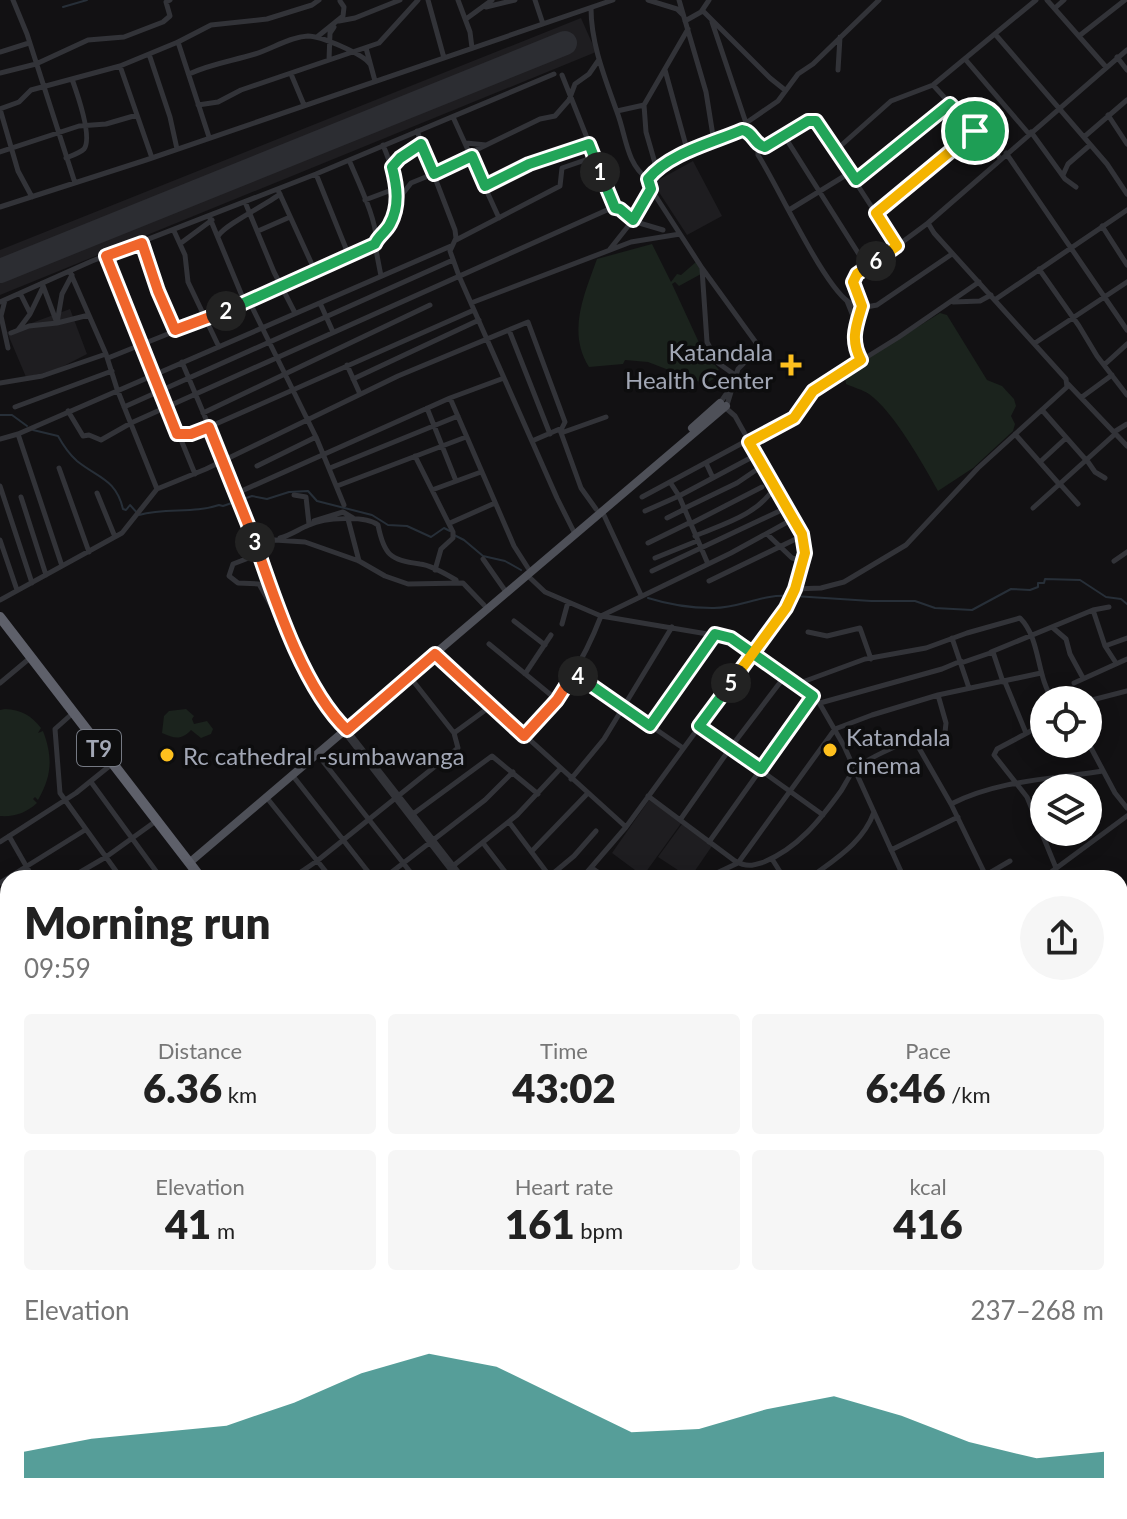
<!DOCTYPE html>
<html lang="en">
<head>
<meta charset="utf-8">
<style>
	:root { --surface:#fff; --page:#f6f6f6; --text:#222; --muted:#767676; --accent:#0f766e }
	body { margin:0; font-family:Lato,sans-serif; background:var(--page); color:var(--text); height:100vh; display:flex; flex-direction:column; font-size:30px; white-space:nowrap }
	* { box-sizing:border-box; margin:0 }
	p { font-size:26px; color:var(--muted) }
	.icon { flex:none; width:44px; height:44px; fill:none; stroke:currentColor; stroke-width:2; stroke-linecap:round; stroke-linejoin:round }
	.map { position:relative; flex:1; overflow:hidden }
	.drawer { position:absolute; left:0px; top:870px; width:1128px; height:650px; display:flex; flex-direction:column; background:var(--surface); border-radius:24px 24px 0 0; box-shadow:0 4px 20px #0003 }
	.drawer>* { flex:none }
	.fabs { position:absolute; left:1030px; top:686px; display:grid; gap:16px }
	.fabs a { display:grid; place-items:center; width:72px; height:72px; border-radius:50%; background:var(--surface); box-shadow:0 4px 20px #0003; font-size:40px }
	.pin { position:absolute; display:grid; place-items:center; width:68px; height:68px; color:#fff; margin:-34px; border:4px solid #fff; border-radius:50%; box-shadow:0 2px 8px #0007 }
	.km { position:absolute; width:40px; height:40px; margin:-20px; border-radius:50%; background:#222; color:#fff; font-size:22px; line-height:40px; text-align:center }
	.round { display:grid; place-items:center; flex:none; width:84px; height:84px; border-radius:42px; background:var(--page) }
	.headline { display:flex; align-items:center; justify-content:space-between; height:136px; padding:0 24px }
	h1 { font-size:44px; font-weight:800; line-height:60px }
	.stats { display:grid; grid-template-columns:repeat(3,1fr); gap:12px; height:136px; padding:8px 24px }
	.stats div { display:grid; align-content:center; border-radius:8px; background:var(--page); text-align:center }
	.stats b { font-size:40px; font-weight:800 }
	.stats small { font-size:22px; font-weight:400 }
	.stats p { font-size:22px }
	.chart { height:224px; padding:16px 24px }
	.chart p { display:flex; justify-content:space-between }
	.chart svg { width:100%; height:144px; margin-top:8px; fill:var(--accent); opacity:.7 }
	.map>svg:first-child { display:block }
	.built { fill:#1e1d20 }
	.green { fill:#1b231d }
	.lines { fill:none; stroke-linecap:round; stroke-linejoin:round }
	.stream { stroke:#272f38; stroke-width:2 }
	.runway { stroke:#2c2d32; stroke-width:24 }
	.minor { stroke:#323338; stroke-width:5 }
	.major { stroke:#4e5058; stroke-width:8 }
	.highway { stroke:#5e606a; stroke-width:10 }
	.split-1-casing { stroke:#fff; stroke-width:16 }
	.split-2-casing { stroke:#fff; stroke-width:16 }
	.split-3-casing { stroke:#fff; stroke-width:16 }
	.split-4-casing { stroke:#fff; stroke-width:16 }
	.split-5-casing { stroke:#fff; stroke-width:16 }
	.split-6-casing { stroke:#fff; stroke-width:16 }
	.split-7-casing { stroke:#fff; stroke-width:16 }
	.split-1 { stroke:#22a559; stroke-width:10 }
	.split-2 { stroke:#22a559; stroke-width:10 }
	.split-3 { stroke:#f0652b; stroke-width:10 }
	.split-4 { stroke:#f0652b; stroke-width:10 }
	.split-5 { stroke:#22a559; stroke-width:10 }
	.split-6 { stroke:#f5b400; stroke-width:10 }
	.split-7 { stroke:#f5b400; stroke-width:10 }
	.poi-dot { fill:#fec01e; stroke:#0d0d0e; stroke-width:3 }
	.labels { text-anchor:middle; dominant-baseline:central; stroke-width:7; stroke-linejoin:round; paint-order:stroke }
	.shield { fill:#0d0d0e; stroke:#757983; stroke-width:2 }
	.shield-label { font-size:22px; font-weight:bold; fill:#a2a7b5 }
	.poi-label { font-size:24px; fill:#a2a7b5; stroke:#0d0d0e; text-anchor:start }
</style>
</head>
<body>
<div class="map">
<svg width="1127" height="1519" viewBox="0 0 1127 1519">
	<rect width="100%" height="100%" fill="#121113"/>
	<path class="built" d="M581,18L596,52L0,295V250Z
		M693,161L722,216L687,235L653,183Z
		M70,309L87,354L56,370L26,377L7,332Z
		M649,800L682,822L643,876L612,853Z
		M682,824L712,846L690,878L658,857Z"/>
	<path class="green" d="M652,244L671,282L677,274L681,275L696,262L699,264L701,274L679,286L675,282L672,284L701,347L719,370L715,372L717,377L705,384L648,362L625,360L623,364L589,367C567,332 584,295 597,259Z
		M940,313L947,315L987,380L1002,386L1014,399L1016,406L1011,416L1015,424L1013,431L973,468L938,491C923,464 894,412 869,394C863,390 853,387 846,384L845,376L855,366Z
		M5,709C21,710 31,715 41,728L38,733L43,731C53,757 52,776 38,800L35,797L33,799L37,803C26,813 15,817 0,816V710Z
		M186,709L194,716L192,719L194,724L207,721L213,729L211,734L201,738L191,730C181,741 174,738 162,733L164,716L169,711Z"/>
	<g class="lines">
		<path class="stream" d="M63,7L87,0
			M0,415H12L27,426
			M33,430L58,436C63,445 69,454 77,461C98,478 116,479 123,509L126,510L130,505L139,515C166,507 193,514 219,505L223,506L252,496L267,499L289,492L308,491L317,501L372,515L388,525L407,526L431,537L444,528L450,531
			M454,535L464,540L483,556L505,561L521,570
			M794,596L871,601H915L935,608L972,610L1011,589L1030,590L1038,587V583H1044L1045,579L1080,580L1106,597L1121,599L1127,604
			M648,598C667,604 691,608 712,608C737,609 762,594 788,596
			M1120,1487L1127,1489
			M0,1494L8,1497
			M63,1512L104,1519
			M318,1512L338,1519
			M683,1512L721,1519
			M137,1519L140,1512
			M238,1519L252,1512
			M408,1519L417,1512
			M1068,1519V1512"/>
		<path class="runway" d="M0,271L565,43"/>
		<path class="minor" d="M13,0L27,34L75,183
			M428,0L444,58
			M458,0L470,32L472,48
			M535,0L543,24
			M648,0L677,9L683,15
			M679,0L706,92L714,142
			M1047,0L1106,67
			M486,7L515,0
			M591,8C591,44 605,78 617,112C626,135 626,164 648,179
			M1055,8L1064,0
			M703,11L770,78L785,90
			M466,19L492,0
			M339,21L355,18L400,0
			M685,21L701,12L709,0
			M712,22L746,123
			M995,34L1107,164L1127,194
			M1079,36L1125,0
			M317,37L343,16L344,7L340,1
			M178,42L209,137
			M366,48L375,81
			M0,52L29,43
			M149,54L170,117L177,149
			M1117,57L1127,70
			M965,59L1029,134
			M329,60L330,33L334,27
			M120,66L152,158
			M665,70L688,153
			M838,70L840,37
			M0,73L36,64L88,40L124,37L163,22L170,16L166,2L170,0
			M189,74C210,64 232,61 255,54C272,49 289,37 308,36C321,36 363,54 370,64
			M291,74L304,105
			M562,75L615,208
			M933,85L1000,158
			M198,105L218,102L241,90L379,43L418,0
			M0,109L19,102L31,90L120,66L178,42L211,25L267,19L312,5L319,0
			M0,109L18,171L32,197
			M617,111L644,105
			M1108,115L1127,144
			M453,117L499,218
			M746,123L778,101L798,74L813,64L879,0
			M417,131L455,230L456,238L450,251L459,276L557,498L575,534
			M1031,132L1065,179L1076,187
			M785,137L867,267
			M1084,137L1127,100
			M466,143L486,145
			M758,144V155C777,184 826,292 852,304C860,308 869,307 877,305L952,254
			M836,150L891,101L933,85L1036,0
			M0,152L79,126L106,124L137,115
			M1006,153L1127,330
			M66,158C71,156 80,153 84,149C93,137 77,93 72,79
			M392,167L400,158L421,144
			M657,170L646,132L644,105L688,29
			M316,174L349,256
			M1063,175L1068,164L1090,145
			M856,180L950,104
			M485,186L529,164L589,144
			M278,190L315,271
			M365,200L397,188
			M397,201L411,183L465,161L476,150L540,119L555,116L569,100L575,84L589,74L598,61
			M245,202L274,272L295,313
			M0,207L146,160L613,0
			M789,210L851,172
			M876,213L975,131
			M209,216L245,303
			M1102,226L1127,265
			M174,231L185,255L188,282L219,347
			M258,231L290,217
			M219,235C226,224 266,205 280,194
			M378,237C408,212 396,176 383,145
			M456,240L560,186L562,168L594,157
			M142,243L175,330
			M181,243L212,220
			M375,245L381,276
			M610,249L629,225L651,189
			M106,256L195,474
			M702,269L707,342L718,363L735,375
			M1039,269L1079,326L1097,356L1127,395
			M42,283L57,323L89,315
			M20,293L30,313
			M996,299L1127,210
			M5,300L1,316L8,348
			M249,301L316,437L344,505
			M847,301L855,321
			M0,302L92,261L316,174L554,74
			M953,302L980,301L991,295
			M320,303L333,332
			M471,303L631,242L680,234
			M18,330L30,314L43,287
			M509,330L550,434
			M11,333L29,326L57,323L62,294L72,275
			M1035,343L1127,282
			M108,358L245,303L375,244C381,228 356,177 349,160
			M861,360L855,347L854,329L862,306L853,280L857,274L897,246
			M182,362L242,505L277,604L314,686L341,728L457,878
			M347,365L360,394
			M1104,365L1127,344
			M353,379L479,320
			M0,383L42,376L106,354
			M1068,384L1127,446
			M1082,397L1112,375
			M450,398L514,546L528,568
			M727,405L738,369L755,352L757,344L702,268L651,189L648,179C669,152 712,143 742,130C753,131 754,144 765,147L808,121H816L897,246L928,223
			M15,407L112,371
			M124,407L453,260
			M427,408L456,481
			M1042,410L1086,460
			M68,411L83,436L89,435L101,440L131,423L607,210L620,209L636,222L663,230
			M203,413L430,305
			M560,430L581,488L596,509
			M1114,432L1127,424
			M561,433L606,417
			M177,434H191L209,427L474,310
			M1015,434L1060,485
			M0,439L18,434
			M749,442L794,418L817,388L899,337L979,282
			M415,456L453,532V538L441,549L435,570
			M1086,459L1095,472L1105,478
			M1040,462L1066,438
			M706,463L713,478
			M257,466L316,437
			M59,468L89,552
			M330,468L458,416
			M670,482L679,496L708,564
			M1060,484L1078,504
			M0,486L32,583
			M337,486L466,437
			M157,489L206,469L398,376L528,322L565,422L562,428L532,441
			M432,490L481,472
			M97,493L115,537
			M237,493L450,398L504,378
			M294,495L306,497L309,524
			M21,497L46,575
			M642,497L748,440
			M1033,508L1115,434
			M683,509L737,483L762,466
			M602,511L641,595
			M645,511L679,496L756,455
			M667,518L683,510
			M348,519L359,561
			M314,521L343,512L353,518
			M450,523L495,503
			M690,524L762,487
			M767,534L792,558L803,561
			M695,536C723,524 757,515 774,488
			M280,538C291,535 299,529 309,525C324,518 365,515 378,525C384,555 390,560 420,564C431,565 446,574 456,580
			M0,540L17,590
			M648,543L689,523
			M256,546L275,540L305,542L359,561L385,576L408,584L463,583L484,605
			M259,554L233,564L229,576L238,583L259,584L272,607
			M655,558L697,541
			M483,559L504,589
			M1114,561L1127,552
			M62,566L18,434L451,246
			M652,571L786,508
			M527,575L545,592L601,616L731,638L817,699L844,746L904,878
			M709,581L802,536
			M795,589L821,588L844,582L906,545L978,468L1067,387L1066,379L934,233L928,223L1127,50
			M0,600L122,533L157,489L117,389L106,354L70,272
			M1093,610L1105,646L1116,663
			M514,621L545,645
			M562,624L568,602
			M1052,627L1066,639L1070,654L1083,678
			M808,632L827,636L860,628L871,659
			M952,638L969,688
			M489,644L557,700
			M1105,646L1127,638
			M991,652L1093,610L1109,607
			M435,654L626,827
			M961,663L993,652L1003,682
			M574,673L683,748
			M525,674L551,635
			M1005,682L1026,733
			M0,683L30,658
			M1074,683L1127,659
			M797,684L865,659L926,648L967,633L1020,618C1041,639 1036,676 1053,700
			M938,695L946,723L944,742
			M1088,701L1127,691
			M820,703L942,669L961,661
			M73,713L55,729L60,793L121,878
			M1044,724L997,749L994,755L1027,797L1056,868
			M650,726L715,634
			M699,726L823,815
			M345,727L463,878
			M454,733L491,706
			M524,736C559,700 583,663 601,616L731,553L793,519
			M1090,746L1115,793L1127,808
			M318,755L415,878
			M293,776L373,878
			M571,779L604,739L672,627
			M91,782L161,878
			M648,796L735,861C746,867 752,866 764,862C798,848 820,820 841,791C845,785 849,776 854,770C863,761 903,741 915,741L951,804L987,878
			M267,798L331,878
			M951,804C998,780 1052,779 1103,771
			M413,814L492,756L538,794
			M680,820L731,747L785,676
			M509,822L551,878
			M9,836L33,878
			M0,842L76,793L112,764
			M709,842L813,696
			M483,843L510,878
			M891,850L958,817
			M532,851L587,794
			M772,859L784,878
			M453,866L517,815L560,769
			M592,868L606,878
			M986,875L1010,861
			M550,876L574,856L596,831
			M70,878L106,857L156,821
			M292,878L317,861L458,748L454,733L406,672
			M384,878L485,800L513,772
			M582,878L626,827L781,615L795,589L805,553V542L735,416L720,403L731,387
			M706,878L738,863L835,729L872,715L938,695L1041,673
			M810,878C835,859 863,843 874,812
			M1043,878L1127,816
			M0,883L85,830
			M1120,908L1127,903
			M0,917L8,913
			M0,951L8,946
			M1120,971L1127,981
			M0,986L8,981
			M0,1025L8,1020
			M0,1031L8,1045
			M1120,1172L1127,1167
			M1120,1237L1127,1247
			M1120,1310L1127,1306
			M0,1350L8,1345
			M1120,1360L1127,1355
			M756,1512L768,1518L842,1512
			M898,1512L900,1519
			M919,1512L920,1519
			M960,1512L961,1519
			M1050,1519L1054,1512"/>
		<path class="major" d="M692,428L720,403
			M189,863L726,406"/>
		<path class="highway" d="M0,617L201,878
			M642,1512L645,1519"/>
	</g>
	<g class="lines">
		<defs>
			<path id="split-1" d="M600,172L615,208L620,209L633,220L651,189L648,179C669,153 712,143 742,130C753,131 754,145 765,147L808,121H816L856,180L950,104L975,131"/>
			<path id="split-2" d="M226,311L375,244C378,236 386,232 390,224C400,206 397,186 392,167L400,158L421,144L434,174L472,156L485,186L529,164L589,144L600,172"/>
			<path id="split-3" d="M226,311L175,330L158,291L142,243L106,256L177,434H191L209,427L255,542"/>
			<path id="split-4" d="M255,542C275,600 303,688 347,730L435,654L524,736L557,700L574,673L578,676"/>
			<path id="split-5" d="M578,676L650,726L715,634L731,638L813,696L761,769L699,726L731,683"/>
			<path id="split-6" d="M731,683L786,608L795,589L805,553L802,534L749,442L794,418L813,391L861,360C850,340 856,326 862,306L853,282L857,274L876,261"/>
			<path id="split-7" d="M876,261L897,246L876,213L975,131"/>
		</defs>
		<use href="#split-1" class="split-1-casing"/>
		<use href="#split-2" class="split-2-casing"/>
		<use href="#split-3" class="split-3-casing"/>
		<use href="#split-4" class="split-4-casing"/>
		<use href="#split-5" class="split-5-casing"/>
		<use href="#split-6" class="split-6-casing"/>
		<use href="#split-7" class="split-7-casing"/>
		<use href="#split-1" class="split-1"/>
		<use href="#split-2" class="split-2"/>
		<use href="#split-3" class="split-3"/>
		<use href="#split-4" class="split-4"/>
		<use href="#split-5" class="split-5"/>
		<use href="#split-6" class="split-6"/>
		<use href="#split-7" class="split-7"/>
	</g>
	<g class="poi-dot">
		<path d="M787 353h8v8h8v8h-8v8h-8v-8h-8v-8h8z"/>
		<circle cx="830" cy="750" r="8"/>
		<circle cx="167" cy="755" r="8"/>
	</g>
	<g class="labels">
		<rect class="shield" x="77" y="730" width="44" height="36" rx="6"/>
		<g class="shield-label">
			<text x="99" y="748">T9</text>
		</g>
		<g class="poi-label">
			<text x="773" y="351" text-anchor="end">Katandala<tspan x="773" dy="28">Health Center</tspan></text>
			<text x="846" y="736">Katandala<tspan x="846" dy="28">cinema</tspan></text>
			<text x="183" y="755">Rc cathedral -sumbawanga</text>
		</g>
	</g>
</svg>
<div class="fabs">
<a><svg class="icon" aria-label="locate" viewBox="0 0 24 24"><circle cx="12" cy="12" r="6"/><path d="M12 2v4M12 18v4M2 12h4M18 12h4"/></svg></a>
<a><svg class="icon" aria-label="layers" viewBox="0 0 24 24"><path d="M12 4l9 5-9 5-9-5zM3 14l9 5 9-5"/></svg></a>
</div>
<div class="pin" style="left:975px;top:131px;background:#1e9e55"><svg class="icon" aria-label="arrive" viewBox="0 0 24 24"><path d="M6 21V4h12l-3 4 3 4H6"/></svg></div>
<b class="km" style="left:600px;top:172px">1</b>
<b class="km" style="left:226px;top:311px">2</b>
<b class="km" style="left:255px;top:542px">3</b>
<b class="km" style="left:578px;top:676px">4</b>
<b class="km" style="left:731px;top:683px">5</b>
<b class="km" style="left:876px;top:261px">6</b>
<section class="drawer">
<div class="headline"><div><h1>Morning run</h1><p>09:59</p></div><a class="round"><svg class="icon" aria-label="share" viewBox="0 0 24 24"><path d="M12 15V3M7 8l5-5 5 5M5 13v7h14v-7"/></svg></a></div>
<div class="stats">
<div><p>Distance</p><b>6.36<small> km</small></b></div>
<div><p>Time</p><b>43:02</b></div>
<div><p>Pace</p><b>6:46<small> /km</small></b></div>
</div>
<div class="stats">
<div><p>Elevation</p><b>41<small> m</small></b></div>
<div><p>Heart rate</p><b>161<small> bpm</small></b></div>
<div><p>kcal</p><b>416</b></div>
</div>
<div class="chart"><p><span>Elevation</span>237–268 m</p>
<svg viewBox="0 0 160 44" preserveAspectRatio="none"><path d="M0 44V36L10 32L20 30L30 28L40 21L50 12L60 6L70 10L80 20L90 30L100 29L110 23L120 19L130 25L140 33L150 38L160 36V44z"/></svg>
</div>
</section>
</div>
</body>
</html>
